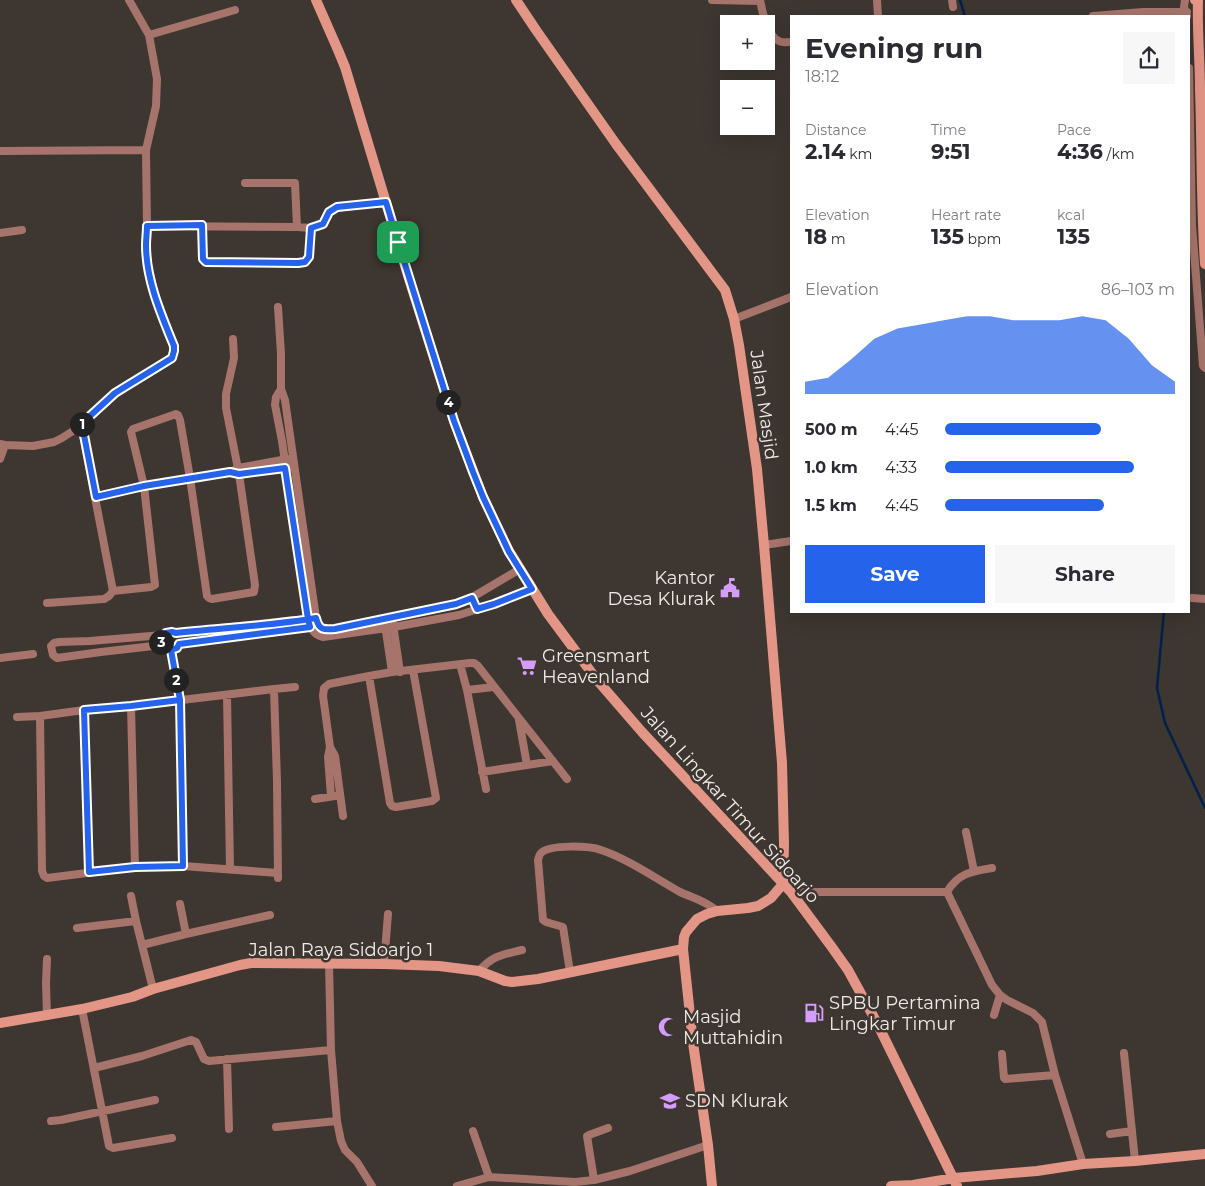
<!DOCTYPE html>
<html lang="en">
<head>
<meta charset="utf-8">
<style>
	:root { --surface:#fff; --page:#f7f7f7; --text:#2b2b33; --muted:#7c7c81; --accent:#2563eb }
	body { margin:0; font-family:Montserrat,sans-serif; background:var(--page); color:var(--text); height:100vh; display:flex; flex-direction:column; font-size:19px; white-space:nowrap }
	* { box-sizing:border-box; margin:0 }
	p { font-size:16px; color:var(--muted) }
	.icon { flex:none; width:28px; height:28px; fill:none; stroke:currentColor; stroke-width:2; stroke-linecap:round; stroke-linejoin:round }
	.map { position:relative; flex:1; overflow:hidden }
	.side { position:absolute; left:790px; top:15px; width:400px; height:598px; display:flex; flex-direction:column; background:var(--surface); border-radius:0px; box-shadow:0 5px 20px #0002 }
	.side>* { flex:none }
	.controls { position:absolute; left:720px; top:15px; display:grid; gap:10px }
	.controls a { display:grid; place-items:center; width:55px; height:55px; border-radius:0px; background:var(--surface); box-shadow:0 5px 20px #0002; font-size:25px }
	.pin { position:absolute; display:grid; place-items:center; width:42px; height:42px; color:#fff; margin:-21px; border-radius:10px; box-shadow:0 2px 8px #0006 }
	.km { position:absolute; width:25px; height:25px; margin:-12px; border-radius:50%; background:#222; color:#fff; font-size:14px; line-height:25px; text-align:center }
	.round { display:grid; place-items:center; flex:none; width:52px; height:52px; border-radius:0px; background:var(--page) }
	.overview { display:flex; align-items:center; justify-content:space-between; height:85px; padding:0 15px }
	h1 { font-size:28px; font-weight:700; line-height:38px }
	.metrics { display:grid; grid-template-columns:repeat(3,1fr); gap:8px; height:85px; padding:5px 15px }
	.metrics div { display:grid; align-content:center }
	.metrics b { font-size:21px; font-weight:700 }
	.metrics small { font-size:14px; font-weight:400 }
	.metrics p { font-size:14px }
	.chart { height:140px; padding:10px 15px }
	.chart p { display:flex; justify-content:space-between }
	.chart svg { width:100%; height:90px; margin-top:5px; fill:var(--accent); opacity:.7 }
	.primary-button { display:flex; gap:10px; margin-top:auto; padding:10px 15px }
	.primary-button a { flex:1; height:58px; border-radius:0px; background:var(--accent); color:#fff; font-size:20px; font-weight:700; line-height:58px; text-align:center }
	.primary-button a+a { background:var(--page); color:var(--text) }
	ul { padding:0 15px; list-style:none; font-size:16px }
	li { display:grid; grid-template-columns:80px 60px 1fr; align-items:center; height:38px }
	li i { height:12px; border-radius:6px; background:var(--accent) }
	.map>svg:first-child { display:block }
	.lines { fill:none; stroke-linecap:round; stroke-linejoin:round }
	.stream { stroke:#022149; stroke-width:2.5 }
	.street { stroke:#a6746a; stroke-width:8 }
	.secondary { stroke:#e39586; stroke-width:10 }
	.route-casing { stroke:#fff; stroke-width:10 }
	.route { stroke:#2563eb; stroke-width:6 }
	.labels { text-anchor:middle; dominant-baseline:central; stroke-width:5; stroke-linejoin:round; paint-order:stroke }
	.street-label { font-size:18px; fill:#efebe8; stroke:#3d3631 }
	.poi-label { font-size:18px; fill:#efebe8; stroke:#3d3631; text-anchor:start }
</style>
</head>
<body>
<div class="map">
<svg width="1205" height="1186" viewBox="0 0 1205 1186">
	<rect width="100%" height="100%" fill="#3d3631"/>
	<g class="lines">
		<path class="stream" d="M960,0L965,16
			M1164,611L1157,688L1165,723L1205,808"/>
		<path class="street" d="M712,0L760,1
			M760,0C762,11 768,37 779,41C782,43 787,42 791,42
			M877,0L878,16
			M952,0L953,7
			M1185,0L1184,7L1187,16
			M1093,16L1143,12H1187
			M149,35L235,10
			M1189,68L1192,225L1203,366L1205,368
			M0,151L146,150
			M245,183H295L297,227
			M202,225L203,259L206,262H302L307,260L309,257L311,228
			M147,226L297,227L311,228L323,224L329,212L335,208L386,202
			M0,233L22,230
			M278,307L281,354V389L285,400L316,618C319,629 323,630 335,629L456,605L471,598L520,569
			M734,319L791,297
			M281,389L276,397L275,405L282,441L308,619C311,628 313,635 323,637L394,627L459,615L494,604L532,589
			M0,444L5,445L33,446L54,442L62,438L79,427L122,388L154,370L172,358L174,351V346L158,307L148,266L146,246L147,226L146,150L156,106L157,79L149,35L129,0
			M0,459L5,445
			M235,473L239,474L290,467
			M96,497L144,486L230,472L238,468L287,459
			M764,545L791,541
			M113,591L151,587L155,585L144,486L131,432L133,429L176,414L178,415L180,420L190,478L207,596L209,598L212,599L254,592L255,585L239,474L226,408V394L234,358L233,339
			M1192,598L1205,599
			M47,603L104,599L109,596L113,591L83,435L79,427
			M393,624L400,672
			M385,625L392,672
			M176,633L313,618
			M179,644L313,626
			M162,645L101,652L57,658L53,655L51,646L54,643L59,642L90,641L163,635
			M171,650L180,700L183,866
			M0,658L33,654
			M460,664L467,690L486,789
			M369,676L390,803L392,806L396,807L432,801L436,798L413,670
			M274,689L131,706L84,710L40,716L42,871L44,876L47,878L135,867L183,866L278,873
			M467,690L494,687
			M227,695L230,869
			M131,706L135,867
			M84,710L89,872
			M17,717L40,716
			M519,720L527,765
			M330,747L335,756L343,816
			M482,772L553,761
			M331,796L328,757L330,747L323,696L324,688L329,684L369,676L392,672L470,663H474L478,666L567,779
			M315,799L335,796
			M966,832L974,871
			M278,878L277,781L274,689L295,687
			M791,892H947L979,958L992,985L1000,995L1007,1000L1033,1013L1042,1022L1055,1075L1083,1164
			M947,892C958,873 973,871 992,868
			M131,896L136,921L153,989
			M180,904L186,934
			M77,928L136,921
			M142,945L186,934L270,915
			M47,959L46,983L47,1016
			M329,963L331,1050L337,1121L341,1141L345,1150L357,1162L372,1186
			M384,964L388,914
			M479,971C493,955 502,955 522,950
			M570,972L563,927L546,922L543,920L538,860C539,857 539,855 541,853C550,844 590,846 601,850C628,859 655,878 680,892C693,898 706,901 717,911
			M82,1009L109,1146L113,1148L172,1138
			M994,1015L1000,995
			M1124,1053L1135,1161
			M1002,1054L1004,1078L1005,1079L1055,1075
			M227,1059L229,1129
			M94,1068L142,1056L191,1040L196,1042L204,1059L209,1061L331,1050
			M51,1121L61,1120L155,1100
			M276,1127L337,1121
			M473,1131L489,1177
			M1110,1134L1132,1131
			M594,1180L587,1136L589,1135L608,1128
			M457,1186L489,1177L575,1182L594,1180L630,1171L708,1145"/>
		<path class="secondary" d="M316,0L338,50L345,67L410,282L454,421L483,497L509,551L548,614L597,680L642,732L791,892L831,946L848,970L877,1023L957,1186
			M516,0L536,30L616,144L725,290L734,319L739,345L757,469L764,545L782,763L784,844L783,884L771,898L758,906L748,908L717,911L707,914L697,919L686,932L684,937L683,949L693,1043L708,1145L712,1186
			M1195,0L1198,1C1197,31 1200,60 1200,90C1202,148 1201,206 1205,264
			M0,1023L82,1009L132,997L153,989L240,965L251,963L384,964L439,966L479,971L505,981L512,982L538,979L683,949
			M891,1186L913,1185L954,1178L1037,1171L1083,1164L1135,1161L1205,1154"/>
	</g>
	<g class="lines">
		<defs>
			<path id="route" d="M398,242L386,202L337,207L329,212L323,224L311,228L309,257L305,262L298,263L206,262L203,259L202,225L147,226C147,232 146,239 146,245C146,280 161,314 174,346V351L172,358L115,393L79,426L84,435L96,497L144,486L230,472L239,474L285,468L308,619L310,627L179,644L177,648L171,650L180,700L131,706L84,710L89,872L135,867L183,866L180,700L171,650L164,648C160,642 160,637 166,633L172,632L176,633C222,628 270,626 316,618C319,630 323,630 335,629L456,604L472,598L477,609L494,604L532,589L509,552L483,497L473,472L454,421L398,242"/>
		</defs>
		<use href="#route" class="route-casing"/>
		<use href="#route" class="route"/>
	</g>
	<defs>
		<symbol id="civic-bare" viewBox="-9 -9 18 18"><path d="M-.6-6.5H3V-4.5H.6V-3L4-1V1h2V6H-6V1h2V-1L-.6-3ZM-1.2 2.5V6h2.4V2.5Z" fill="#d49cfb" stroke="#3d3631" stroke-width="2.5" paint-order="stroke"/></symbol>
		<symbol id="supermarket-bare" viewBox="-9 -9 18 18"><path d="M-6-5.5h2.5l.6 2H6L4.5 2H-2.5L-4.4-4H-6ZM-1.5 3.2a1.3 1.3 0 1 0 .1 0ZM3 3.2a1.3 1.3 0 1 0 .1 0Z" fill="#d49cfb" stroke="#3d3631" stroke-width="2.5" paint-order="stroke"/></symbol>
		<symbol id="fuel-bare" viewBox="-9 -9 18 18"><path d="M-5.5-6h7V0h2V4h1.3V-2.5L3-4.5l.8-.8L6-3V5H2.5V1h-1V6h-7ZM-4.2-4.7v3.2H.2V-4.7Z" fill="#d49cfb" stroke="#3d3631" stroke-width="2.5" paint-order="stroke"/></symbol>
		<symbol id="mosque-bare" viewBox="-9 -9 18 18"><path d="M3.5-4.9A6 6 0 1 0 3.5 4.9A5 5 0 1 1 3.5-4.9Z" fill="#d49cfb" stroke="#3d3631" stroke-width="2.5" paint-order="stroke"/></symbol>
		<symbol id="school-bare" viewBox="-9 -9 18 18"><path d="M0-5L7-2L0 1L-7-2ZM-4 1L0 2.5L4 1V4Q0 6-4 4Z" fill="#d49cfb" stroke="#3d3631" stroke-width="2.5" paint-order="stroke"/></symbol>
	</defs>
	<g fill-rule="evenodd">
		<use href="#civic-bare" x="716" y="574" width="28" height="28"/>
		<use href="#supermarket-bare" x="513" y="652" width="28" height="28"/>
		<use href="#fuel-bare" x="800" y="999" width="28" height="28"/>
		<use href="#mosque-bare" x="654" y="1013" width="28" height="28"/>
		<use href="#school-bare" x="656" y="1087" width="28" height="28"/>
	</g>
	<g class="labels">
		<g class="street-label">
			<text transform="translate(764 405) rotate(82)">Jalan Masjid</text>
			<text transform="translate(730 805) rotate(48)">Jalan Lingkar Timur Sidoarjo</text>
			<text x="341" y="950">Jalan Raya Sidoarjo 1</text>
		</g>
		<g class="poi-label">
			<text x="715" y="578" text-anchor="end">Kantor<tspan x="715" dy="21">Desa Klurak</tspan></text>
			<text x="542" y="656">Greensmart<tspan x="542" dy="21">Heavenland</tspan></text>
			<text x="829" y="1003">SPBU Pertamina<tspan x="829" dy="21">Lingkar Timur</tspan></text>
			<text x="683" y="1017">Masjid<tspan x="683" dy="21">Muttahidin</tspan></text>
			<text x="685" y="1101">SDN Klurak</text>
		</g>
	</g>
</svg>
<div class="controls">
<a>+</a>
<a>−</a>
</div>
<div class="pin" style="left:398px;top:242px;background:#1e9e55"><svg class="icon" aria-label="arrive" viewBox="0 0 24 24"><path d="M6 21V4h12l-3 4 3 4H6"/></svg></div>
<b class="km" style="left:82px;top:424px">1</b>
<b class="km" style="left:176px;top:680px">2</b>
<b class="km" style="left:161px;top:642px">3</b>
<b class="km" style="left:448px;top:402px">4</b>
<section class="side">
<div class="overview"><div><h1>Evening run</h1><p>18:12</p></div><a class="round"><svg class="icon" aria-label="share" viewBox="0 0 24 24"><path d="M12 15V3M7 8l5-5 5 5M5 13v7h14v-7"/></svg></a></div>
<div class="metrics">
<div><p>Distance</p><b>2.14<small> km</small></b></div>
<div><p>Time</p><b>9:51</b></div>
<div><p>Pace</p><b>4:36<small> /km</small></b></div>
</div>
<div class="metrics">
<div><p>Elevation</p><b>18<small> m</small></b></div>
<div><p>Heart rate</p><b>135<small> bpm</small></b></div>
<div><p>kcal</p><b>135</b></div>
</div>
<div class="chart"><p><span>Elevation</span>86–103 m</p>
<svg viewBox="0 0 160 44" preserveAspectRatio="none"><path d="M0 44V38L10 36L20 27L30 17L40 12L50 10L60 8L70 6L80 6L90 8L100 8L110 8L120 6L130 8L140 17L150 30L160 38V44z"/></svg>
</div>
<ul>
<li><b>500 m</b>4:45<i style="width:68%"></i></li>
<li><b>1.0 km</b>4:33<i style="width:82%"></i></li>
<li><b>1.5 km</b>4:45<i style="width:69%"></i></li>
</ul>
<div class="primary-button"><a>Save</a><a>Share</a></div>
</section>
</div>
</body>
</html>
